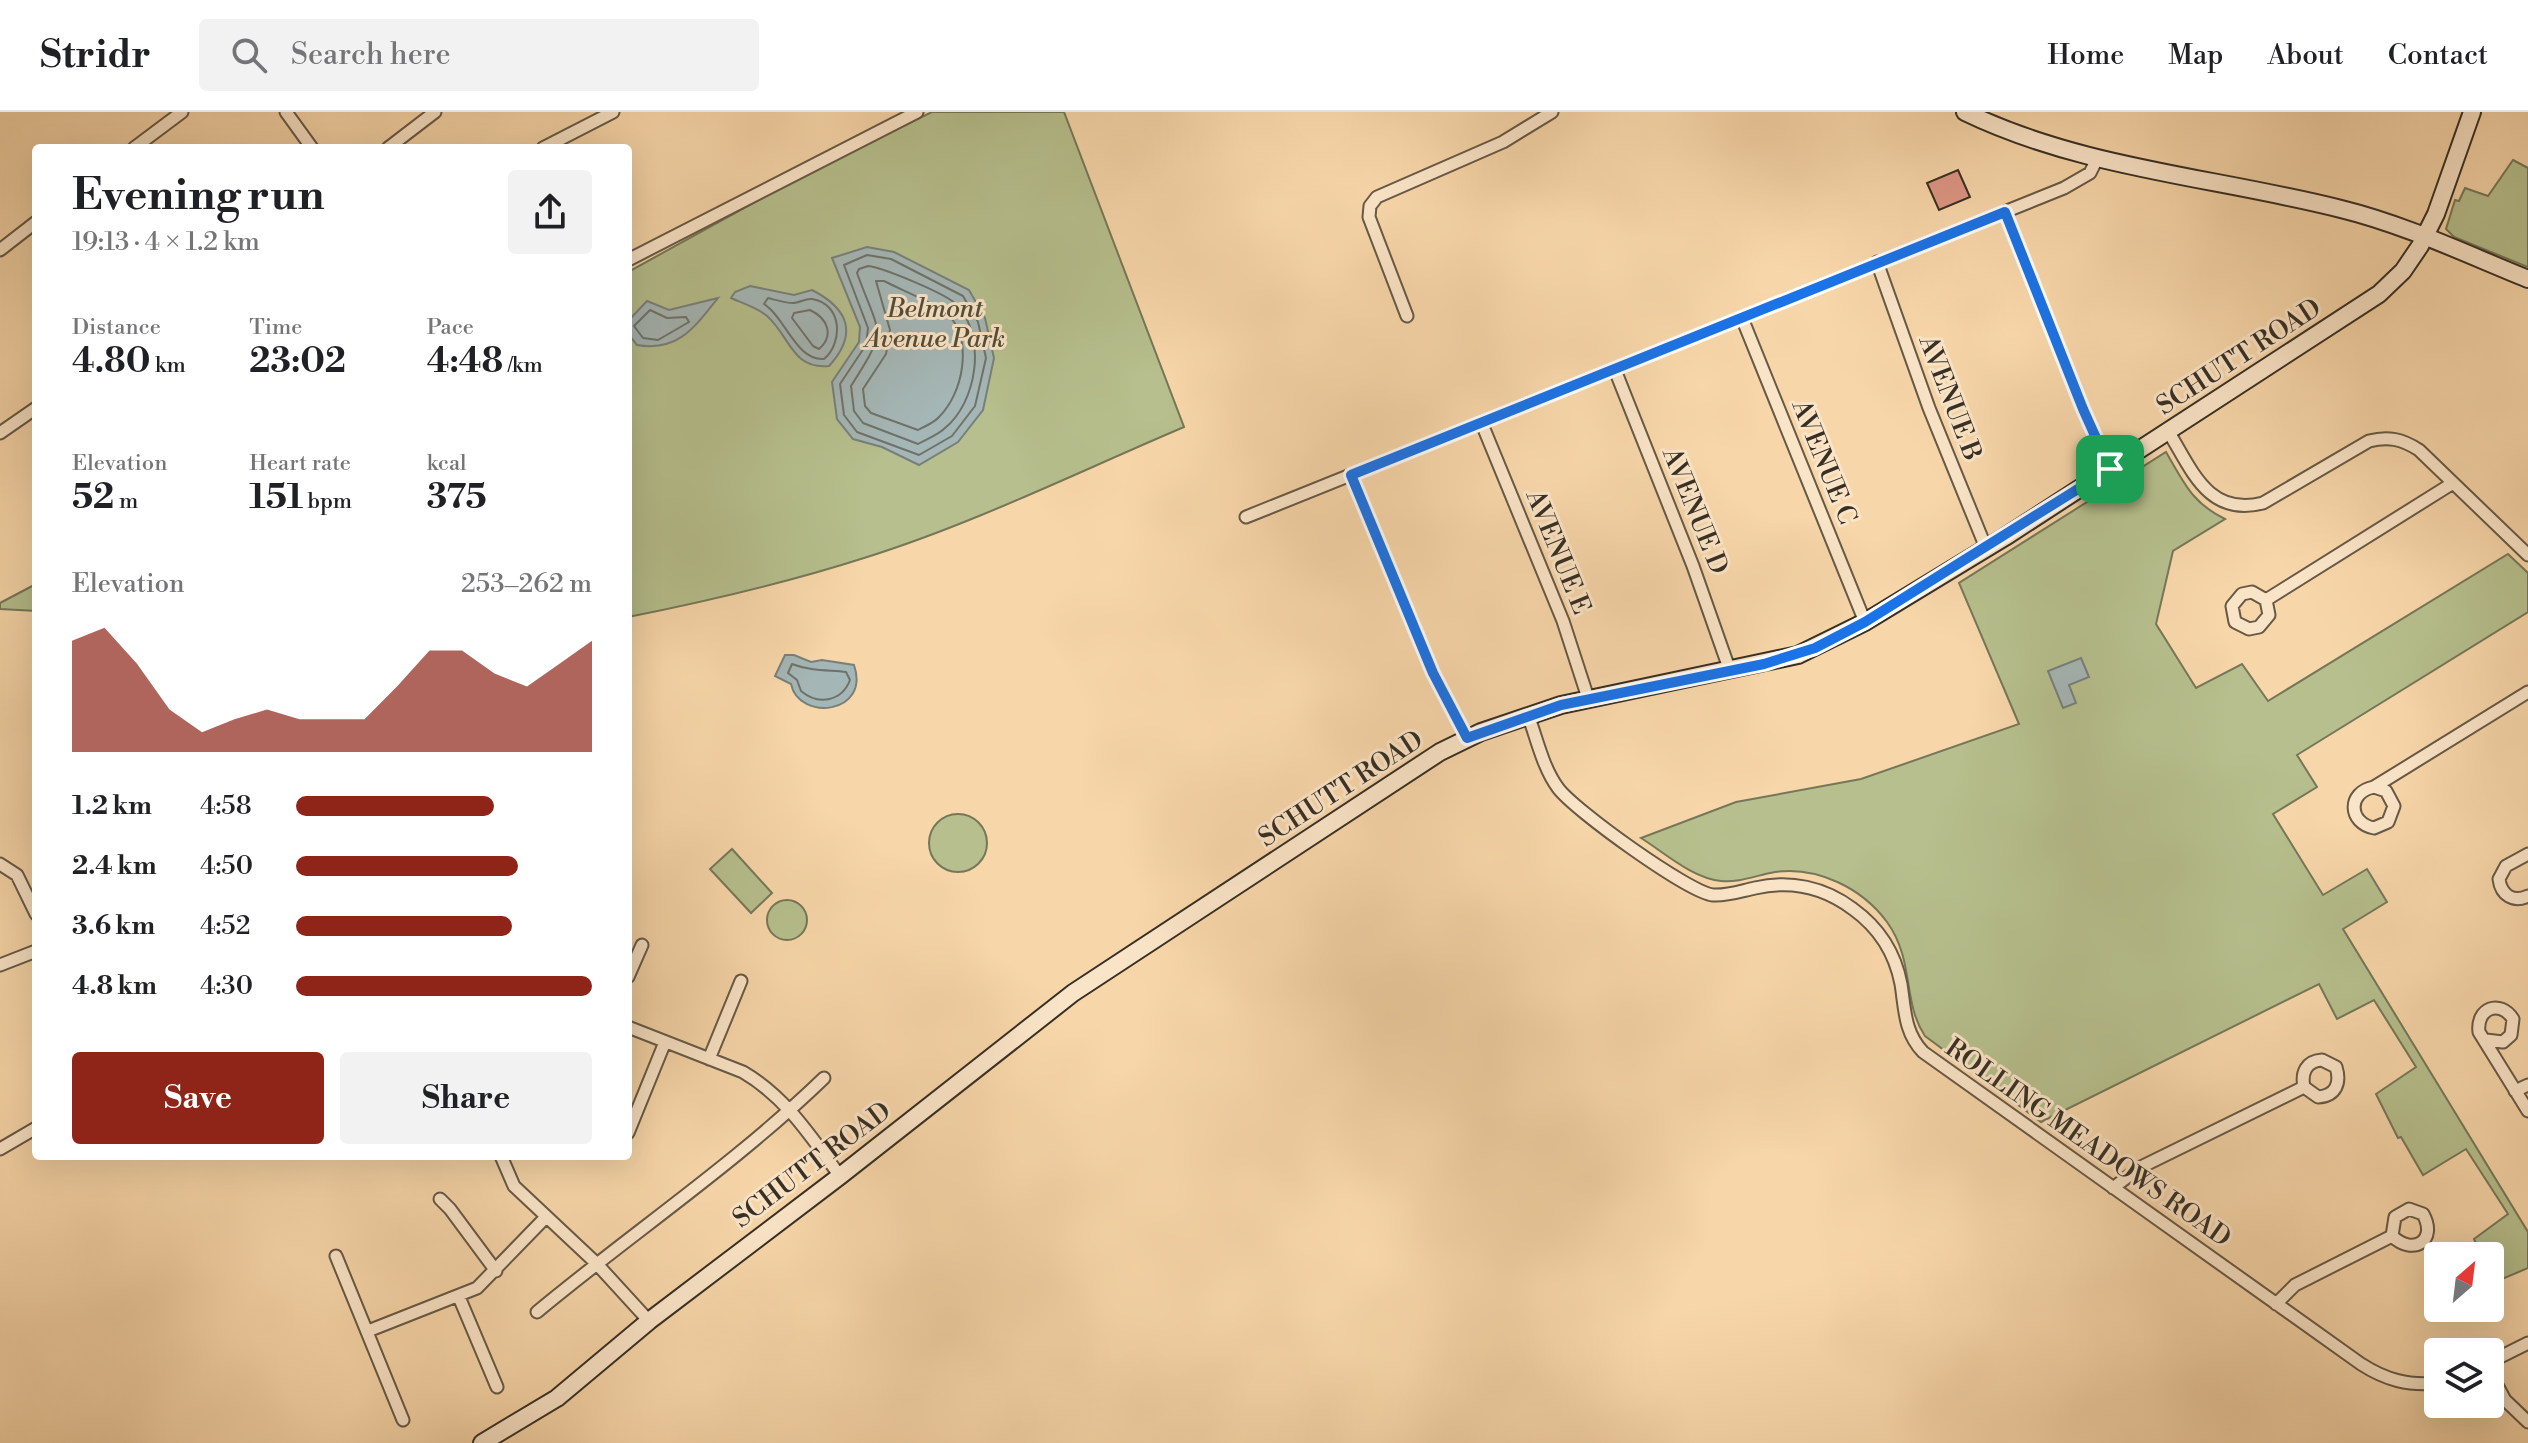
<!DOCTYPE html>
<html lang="en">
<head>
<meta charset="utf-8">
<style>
	:root { --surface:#fff; --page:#f2f2f2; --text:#202124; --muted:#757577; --line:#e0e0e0; --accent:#8f2418 }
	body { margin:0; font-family:"Libre Bodoni",serif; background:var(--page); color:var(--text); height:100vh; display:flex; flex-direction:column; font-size:30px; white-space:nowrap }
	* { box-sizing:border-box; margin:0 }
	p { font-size:26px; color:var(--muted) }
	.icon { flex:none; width:44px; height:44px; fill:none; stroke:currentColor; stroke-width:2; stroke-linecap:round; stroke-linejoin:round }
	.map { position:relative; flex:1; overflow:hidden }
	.sheet { position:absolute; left:32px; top:32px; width:600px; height:1016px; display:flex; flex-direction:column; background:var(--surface); border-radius:8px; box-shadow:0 8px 32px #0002 }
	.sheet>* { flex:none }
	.needle { width:52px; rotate:28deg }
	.tools { position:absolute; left:2424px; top:1130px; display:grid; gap:16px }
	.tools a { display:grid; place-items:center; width:80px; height:80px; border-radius:8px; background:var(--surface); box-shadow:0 8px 32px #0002; font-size:40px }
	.pin { position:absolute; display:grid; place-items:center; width:68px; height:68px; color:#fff; margin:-34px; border-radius:16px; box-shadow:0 4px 12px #0006 }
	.round { display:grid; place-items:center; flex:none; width:84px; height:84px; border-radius:8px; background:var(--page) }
	.head { display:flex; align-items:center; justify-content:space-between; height:136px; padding:0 40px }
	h1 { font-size:44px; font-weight:800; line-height:60px }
	.figures { display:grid; grid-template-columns:repeat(3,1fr); gap:12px; height:136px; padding:8px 40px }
	.figures div { display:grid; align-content:center }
	.figures b { font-size:34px; font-weight:800 }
	.figures small { font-size:22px; font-weight:400 }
	.figures p { font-size:22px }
	.chart { height:224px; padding:16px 40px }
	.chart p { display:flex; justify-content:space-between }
	.chart svg { width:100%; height:144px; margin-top:8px; fill:var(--accent); opacity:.7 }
	.button { display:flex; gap:16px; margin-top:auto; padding:16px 40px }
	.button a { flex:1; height:92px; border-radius:8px; background:var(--accent); color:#fff; font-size:32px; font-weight:800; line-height:92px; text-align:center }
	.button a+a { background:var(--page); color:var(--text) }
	ul { padding:0 40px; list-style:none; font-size:26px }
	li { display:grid; grid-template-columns:128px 96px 1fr; align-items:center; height:60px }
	li i { height:20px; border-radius:10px; background:var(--accent) }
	header { display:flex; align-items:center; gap:48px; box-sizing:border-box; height:112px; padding:0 40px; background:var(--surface); border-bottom:2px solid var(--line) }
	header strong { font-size:38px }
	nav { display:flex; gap:44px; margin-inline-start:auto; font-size:28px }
	.search { width:560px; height:72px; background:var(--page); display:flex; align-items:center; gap:20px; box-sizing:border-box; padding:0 28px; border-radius:8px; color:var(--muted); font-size:30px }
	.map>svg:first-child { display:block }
	.green { fill:#b6bf8d; stroke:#767758; stroke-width:2 }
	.water { fill:#a4b6b5; stroke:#78807b; stroke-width:2 }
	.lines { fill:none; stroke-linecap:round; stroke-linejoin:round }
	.shore { stroke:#6e726c; stroke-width:2 }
	.building { fill:#dd9685; stroke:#372f24; stroke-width:2 }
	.street-casing { stroke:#675945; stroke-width:15 }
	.secondary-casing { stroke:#372f24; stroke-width:20 }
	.street { stroke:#fae4c7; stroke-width:11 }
	.secondary { stroke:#fae4c7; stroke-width:16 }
	.route-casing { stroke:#fff; stroke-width:16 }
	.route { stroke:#1a73e8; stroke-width:10 }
	.labels { text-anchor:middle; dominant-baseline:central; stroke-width:6; stroke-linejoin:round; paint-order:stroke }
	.park-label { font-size:26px; font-style:italic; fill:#504c39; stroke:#fae4c7 }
	.street-label { font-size:26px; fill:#372f24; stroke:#fae4c7 }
</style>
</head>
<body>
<header>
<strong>Stridr</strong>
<div class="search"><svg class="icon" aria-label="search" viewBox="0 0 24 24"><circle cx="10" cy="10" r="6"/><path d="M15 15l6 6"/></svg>Search here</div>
<nav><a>Home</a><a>Map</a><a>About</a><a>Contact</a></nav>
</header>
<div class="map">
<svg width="2528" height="1331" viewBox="0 0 2528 1331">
	<rect width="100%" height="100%" fill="#f7d6a9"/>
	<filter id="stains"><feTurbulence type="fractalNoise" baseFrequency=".0025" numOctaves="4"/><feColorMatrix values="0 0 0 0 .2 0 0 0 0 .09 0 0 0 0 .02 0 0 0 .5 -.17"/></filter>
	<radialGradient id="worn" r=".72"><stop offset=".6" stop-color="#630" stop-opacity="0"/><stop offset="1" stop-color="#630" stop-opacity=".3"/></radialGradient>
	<path class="green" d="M932,0H1064L1184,315C1078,360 973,412 864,446C786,471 708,489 628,505V160L826,51Z
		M2513,48L2528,56V155L2454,125L2446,117L2455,88L2459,89L2465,76L2488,84Z
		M2166,340C2184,371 2192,391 2225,407L2173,439L2156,512L2196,576L2242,552L2268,589L2508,442L2528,461V500L2297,643L2317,675L2273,702L2323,783L2367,757L2387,790L2343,817L2528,1120V1156L2495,1170L2490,1160V1144H2482L2474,1127L2508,1102L2466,1037L2423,1063L2401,1025L2398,1026L2376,982L2416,955L2374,888L2337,907L2319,872L2041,1010L1925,924C1902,890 1915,849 1887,810C1862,776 1817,754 1775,760C1757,763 1739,771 1721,769C1692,766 1665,741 1641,726L1736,690L1861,667L2019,612L1959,471Z
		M36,472V499L0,497V491Z
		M929 731a29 29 0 1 1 58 0a29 29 0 1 1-58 0Z
		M732,737L772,781L751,801L710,757Z
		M767 808a20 20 0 1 1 40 0a20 20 0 1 1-40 0Z"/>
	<path class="water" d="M867,135L894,140L969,178L985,206L994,246L983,298L958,330L919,353L882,335L853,327L837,307L832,270L859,230L860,215L832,146Z
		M750,174L794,183L812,178C849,197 858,222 829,254C792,258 790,224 767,204C758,196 742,191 731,186L735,180Z
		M718,186C694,216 678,240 637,233L630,224L628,209L647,189L669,198Z
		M785,543H794L811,550L822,548L854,553C871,602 799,610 791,572L775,564Z
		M2081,546L2089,565L2069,573L2076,591L2063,596L2048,559Z"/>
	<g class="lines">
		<path class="shore" d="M867,143L891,147L963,184L978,210L986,246L975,294L952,324L919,343L857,320L844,303L840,272L866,233L868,216L844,153Z
			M868,154C884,156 947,182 957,193C987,225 977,290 945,316C938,323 927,327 918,332L863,311L854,299L851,274C889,214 880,225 857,161L859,157Z
			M876,169H884C897,176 941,194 949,203C973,231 963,281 939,305C934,311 925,314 918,318L871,301L865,294L863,277L886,242L890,218Z
			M768,186C776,188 785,191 793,191C799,191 806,186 812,187C843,192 843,231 824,247C796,249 785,205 764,192Z
			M650,198L667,206L686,205L689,210L658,228L643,226L634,214Z
			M810,198C827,206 835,223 819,237L813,234L792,206L794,201Z
			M792,552C810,559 827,558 846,560L850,568C842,589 819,594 801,579L797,568L788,561Z"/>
	</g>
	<path class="building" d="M1958,58L1970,85L1939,98L1927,71Z"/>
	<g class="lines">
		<defs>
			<path id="street" d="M286,0L312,36
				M134,36L182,0
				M388,36L435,0
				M543,36L613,0
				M2005,100L2083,297L2110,357
				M0,138L36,110
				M628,148L917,0
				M1877,150L1929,296L1986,436
				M1407,204L1369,105L1370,94L1377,85L1503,30L1552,0
				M1742,206L1865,510
				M1615,258L1693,454L1730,559
				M1482,312L1563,509L1588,586
				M2168,319C2192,358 2208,405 2263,391L2369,329C2388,324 2402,327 2419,338L2528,443
				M0,321L36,296
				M1351,363L1433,561L1467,626
				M1246,405L2064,76L2090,61L2097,47
				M2266,488L2252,480L2242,482L2232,494L2235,510L2249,517L2259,515L2269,503L2266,488L2453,371
				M1528,603C1537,627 1543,656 1558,676C1574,698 1688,780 1713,783C1727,784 1741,779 1755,776C1790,768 1824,775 1853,797C1878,815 1895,841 1901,872C1905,897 1904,920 1923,940L2361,1252C2386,1268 2408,1274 2438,1271
				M2374,675L2386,679L2394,694L2388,710L2374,716C2348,711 2347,680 2374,675L2528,580
				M2528,742L2506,754L2499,767C2501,783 2513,791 2528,784
				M0,752L17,763L36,802
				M0,853L36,839
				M628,865L642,833
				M628,915L743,960C786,985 811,1025 840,1064
				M2486,928L2503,930L2511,923L2513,907C2500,887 2476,896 2479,920L2528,999
				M709,947L741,869
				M2515,979L2528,973
				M628,1021L665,930
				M0,1037L36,1016
				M501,1044L514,1074L596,1151L649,1209
				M2113,1076L2139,1056L2304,975L2318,985C2336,984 2341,971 2336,955L2322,948C2306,949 2301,961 2304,975
				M440,1087L450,1097L496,1159
				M336,1144L403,1308
				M459,1185L497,1275
				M2276,1192L2295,1173L2392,1124C2413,1144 2438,1129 2423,1102L2409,1097L2395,1105L2392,1124
				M537,1200C632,1121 735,1052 824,966
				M368,1219L477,1176L545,1106
				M2490,1250L2528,1231
				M2490,1260L2505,1288L2528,1310"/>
			<path id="secondary" d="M1965,0C2083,57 2215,65 2341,97C2406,113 2466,142 2528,167
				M482,1331L557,1286L649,1209L840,1064L1073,881L1440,640L1481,620L1561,593L1798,543L1865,510L2005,425L2379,182L2403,159L2420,134L2436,102L2472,0"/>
		</defs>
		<use href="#street" class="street-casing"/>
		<use href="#secondary" class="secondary-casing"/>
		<use href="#street" class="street"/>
		<use href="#secondary" class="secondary"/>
	</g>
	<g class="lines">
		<defs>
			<path id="route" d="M2005,100L2083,297L2110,357L1865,510L1815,536L1764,552L1561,593L1467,626L1433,561L1351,363Z"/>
		</defs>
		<use href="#route" class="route-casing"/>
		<use href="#route" class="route"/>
	</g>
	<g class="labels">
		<g class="park-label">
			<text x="935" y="197">Belmont<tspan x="935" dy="30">Avenue Park</tspan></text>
		</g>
		<g class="street-label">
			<text transform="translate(2239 245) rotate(-33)">SCHUTT ROAD</text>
			<text transform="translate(1950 286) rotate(69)">AVENUE B</text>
			<text transform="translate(1824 350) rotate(68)">AVENUE C</text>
			<text transform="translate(1695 399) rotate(68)">AVENUE D</text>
			<text transform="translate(1558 440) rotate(68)">AVENUE E</text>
			<text transform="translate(1341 677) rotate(-33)">SCHUTT ROAD</text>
			<text transform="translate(2088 1031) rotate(35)">ROLLING MEADOWS ROAD</text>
			<text transform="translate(812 1053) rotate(-37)">SCHUTT ROAD</text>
		</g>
	</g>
	<rect width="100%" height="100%" filter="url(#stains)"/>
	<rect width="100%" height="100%" fill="url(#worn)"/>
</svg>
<div class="tools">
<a><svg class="needle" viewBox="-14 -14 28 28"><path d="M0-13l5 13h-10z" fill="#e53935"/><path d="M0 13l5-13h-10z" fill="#757577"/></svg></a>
<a><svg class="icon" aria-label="layers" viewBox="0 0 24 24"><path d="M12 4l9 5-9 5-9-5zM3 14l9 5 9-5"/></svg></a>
</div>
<div class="pin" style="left:2110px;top:357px;background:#1e9e55"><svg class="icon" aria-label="arrive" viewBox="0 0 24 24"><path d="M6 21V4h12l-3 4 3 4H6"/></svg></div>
<section class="sheet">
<div class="head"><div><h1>Evening run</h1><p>19:13 · 4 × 1.2 km</p></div><a class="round"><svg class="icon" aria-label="share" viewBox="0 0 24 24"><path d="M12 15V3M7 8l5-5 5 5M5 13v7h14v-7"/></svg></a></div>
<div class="figures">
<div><p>Distance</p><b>4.80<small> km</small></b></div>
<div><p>Time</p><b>23:02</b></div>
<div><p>Pace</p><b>4:48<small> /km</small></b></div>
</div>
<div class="figures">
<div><p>Elevation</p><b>52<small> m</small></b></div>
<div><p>Heart rate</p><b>151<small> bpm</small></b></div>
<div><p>kcal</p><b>375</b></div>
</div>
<div class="chart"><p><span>Elevation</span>253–262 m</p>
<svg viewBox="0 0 160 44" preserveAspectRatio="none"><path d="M0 44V10L10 6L20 17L30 31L40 38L50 34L60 31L70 34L80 34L90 34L100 24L110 13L120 13L130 20L140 24L150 17L160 10V44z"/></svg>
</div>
<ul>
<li><b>1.2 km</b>4:58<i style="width:67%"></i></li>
<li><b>2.4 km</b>4:50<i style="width:75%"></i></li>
<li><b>3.6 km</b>4:52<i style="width:73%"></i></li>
<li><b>4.8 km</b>4:30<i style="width:100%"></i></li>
</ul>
<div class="button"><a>Save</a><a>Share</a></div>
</section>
</div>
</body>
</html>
